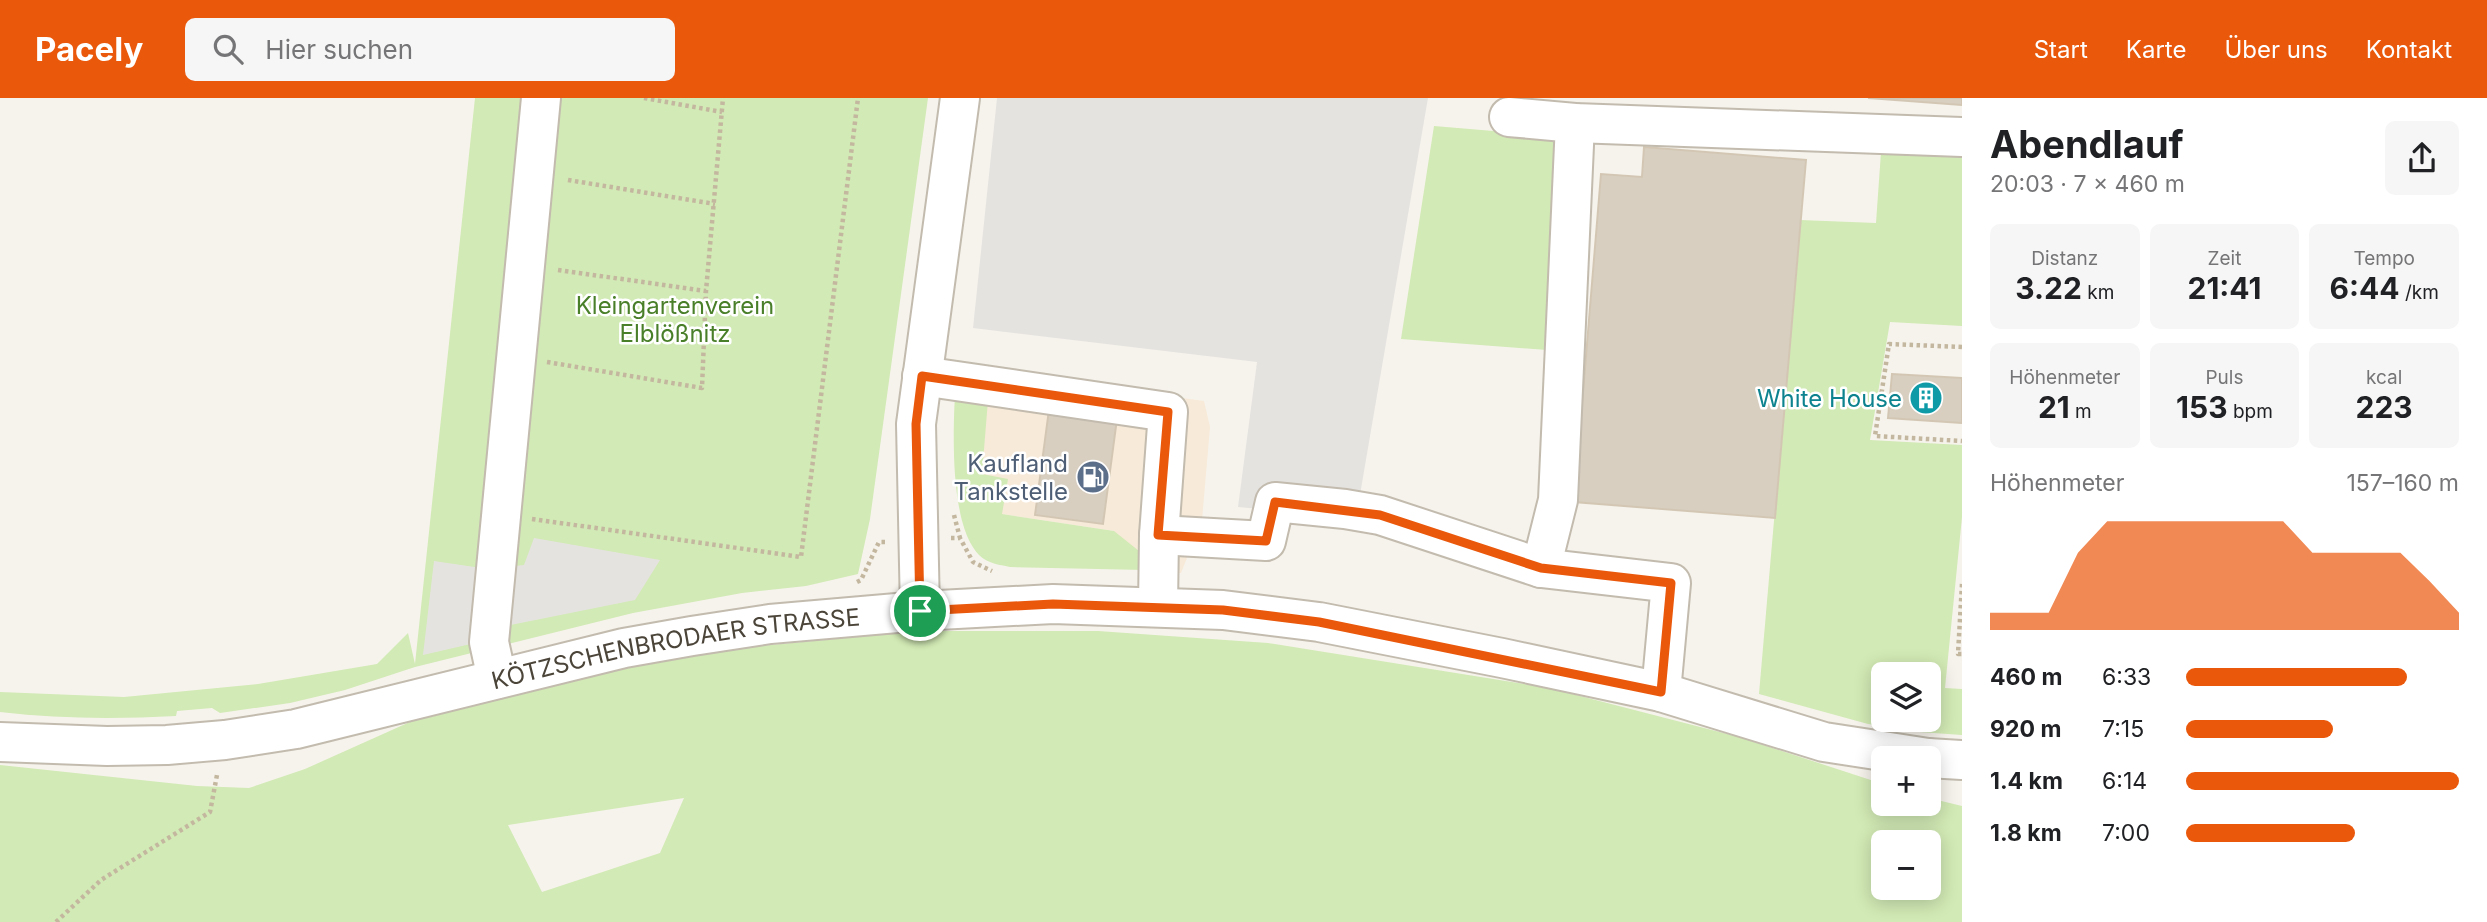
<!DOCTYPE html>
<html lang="de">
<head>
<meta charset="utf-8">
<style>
	:root { --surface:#fff; --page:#f6f6f6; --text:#202124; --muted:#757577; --accent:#ea580c }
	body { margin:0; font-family:Inter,sans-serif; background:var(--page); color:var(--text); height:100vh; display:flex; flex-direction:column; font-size:26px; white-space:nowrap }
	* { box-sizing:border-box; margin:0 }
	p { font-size:23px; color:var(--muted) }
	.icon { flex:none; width:38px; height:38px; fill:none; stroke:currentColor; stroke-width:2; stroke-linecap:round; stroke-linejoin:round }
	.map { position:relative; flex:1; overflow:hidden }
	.drawer { display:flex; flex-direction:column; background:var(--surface); width:525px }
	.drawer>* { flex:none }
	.tools { position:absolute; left:1871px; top:564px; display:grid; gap:14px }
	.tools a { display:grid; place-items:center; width:70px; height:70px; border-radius:10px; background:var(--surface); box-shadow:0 4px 18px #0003; font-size:35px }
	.pin { position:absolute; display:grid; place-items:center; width:60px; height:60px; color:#fff; margin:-30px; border:4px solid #fff; border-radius:50%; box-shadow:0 2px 7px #0007 }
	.round { display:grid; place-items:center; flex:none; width:74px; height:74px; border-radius:10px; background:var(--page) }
	.overview { display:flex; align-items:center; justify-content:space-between; height:119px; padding:0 28px }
	h1 { font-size:38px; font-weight:700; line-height:52px }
	.figures { display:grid; grid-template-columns:repeat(3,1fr); gap:10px; height:119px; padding:7px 28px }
	.figures div { display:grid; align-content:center; border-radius:10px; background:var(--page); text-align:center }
	.figures b { font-size:30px; font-weight:700 }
	.figures small { font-size:19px; font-weight:400 }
	.figures p { font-size:19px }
	.chart { height:196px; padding:14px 28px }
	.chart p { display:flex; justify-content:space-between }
	.chart svg { width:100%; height:126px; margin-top:7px; fill:var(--accent); opacity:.7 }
	ul { padding:0 28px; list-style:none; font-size:23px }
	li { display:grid; grid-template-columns:112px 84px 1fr; align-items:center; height:52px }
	li i { height:18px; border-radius:9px; background:var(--accent) }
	header { display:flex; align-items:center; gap:42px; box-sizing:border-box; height:98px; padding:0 35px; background:var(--accent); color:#fff }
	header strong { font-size:33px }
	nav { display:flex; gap:38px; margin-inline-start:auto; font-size:24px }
	.search { width:490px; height:63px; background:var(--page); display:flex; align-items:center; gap:18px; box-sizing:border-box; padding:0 24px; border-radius:10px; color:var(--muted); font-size:26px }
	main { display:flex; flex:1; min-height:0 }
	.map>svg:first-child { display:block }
	.commercial { fill:#f7ead8 }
	.green { fill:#d2eab5; fill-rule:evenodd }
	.parking { fill:#e5e3e0 }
	.building { fill:#d8cfc1; stroke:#d3c7b4; stroke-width:2 }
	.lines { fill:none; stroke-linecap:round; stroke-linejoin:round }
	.minor-casing { stroke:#c2bbae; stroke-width:42 }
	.path { stroke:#c4b79f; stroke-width:4.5; stroke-dasharray:3.5 3.5; stroke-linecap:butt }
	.minor { stroke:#fff; stroke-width:38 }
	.route-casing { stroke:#fff; stroke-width:14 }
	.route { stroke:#ea580c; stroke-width:9 }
	.labels { text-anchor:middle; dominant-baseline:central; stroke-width:5; stroke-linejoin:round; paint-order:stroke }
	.park-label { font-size:24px; fill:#4a7f2a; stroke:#fff }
	.culture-label { font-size:24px; fill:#0d838f; stroke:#fff; text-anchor:end }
	.service-label { font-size:24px; fill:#4e5e75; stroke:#fff; text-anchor:end }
	.street-label { font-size:24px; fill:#4b4439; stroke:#fff }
</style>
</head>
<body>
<header>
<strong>Pacely</strong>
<div class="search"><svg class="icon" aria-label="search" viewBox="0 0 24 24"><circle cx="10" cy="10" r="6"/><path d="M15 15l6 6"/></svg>Hier suchen</div>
<nav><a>Start</a><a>Karte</a><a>Über uns</a><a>Kontakt</a></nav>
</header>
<main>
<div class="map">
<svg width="1962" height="824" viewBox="0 0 1962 824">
	<rect width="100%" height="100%" fill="#f6f3ec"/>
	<path class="commercial" d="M959,269L1204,303L1210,329L1202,422L1181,475L1145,472L1114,433L1002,416L982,377L987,302Z"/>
	<path class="green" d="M475,0H928L870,421L858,476L806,488L742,495L633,515L415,569L345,592L290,605L220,615L212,610L177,613L176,618C117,621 59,621 0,614V594L124,599L258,586L377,566L408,535L415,566Z
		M1434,28L1565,39L1547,252L1401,241Z
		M1882,40L1962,45V228L1890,224L1870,342L1962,347V419L1945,590L1962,591V637L1919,634L1868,626L1759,596L1800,122L1876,125ZM1883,576H1928V621H1883Z
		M955,296L988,302L982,376L1008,381L1002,416L1114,433L1144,457L1145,472L1010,469C1001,467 992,466 984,461C949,437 953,335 955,296Z
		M922,533H1098L1268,545L1549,590L1739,639L1883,686V705H1928L1929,700L1962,708V824H0V667L197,688L249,690L305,671L441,610L660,557ZM684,700L660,755L542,794L508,727ZM1883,744H1928V789H1883Z"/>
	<path class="parking" d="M997,0H1428L1356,420L1238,409L1257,264L973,230Z
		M534,440L660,462L635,502L500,529L475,545L423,557L434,463L488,471L524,467Z"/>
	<path class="building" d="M1868,0H1962V7Z
		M1644,49L1806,62L1775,420L1574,404L1601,76L1642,79Z
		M1892,276L1962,280V325L1888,320Z
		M1050,304L1118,313L1103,426L1035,417Z"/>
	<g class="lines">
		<defs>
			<g id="minor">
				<path d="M1509,19L1575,25L1962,39"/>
				<path d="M1575,25L1558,402L1541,470L1671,485L1661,594"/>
				<path d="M922,278L1168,314L1159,437L1158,509"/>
				<path d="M1159,437L1266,443L1275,404L1345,411L1380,417L1541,470"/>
				<path d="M920,513L916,326L960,0"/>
				<path d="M497,581L489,544L541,0"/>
				<path id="s1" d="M0,644L107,648L167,647L225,642L296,631L624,550L692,538L770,526L920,513L1053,506L1223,512L1319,524L1502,560L1661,594L1824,644L1928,660"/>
				<path d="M1928,660L1962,662"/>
			</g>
		</defs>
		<use href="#minor" class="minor-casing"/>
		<path class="path" d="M644,0L722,14
			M568,82L715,106
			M558,172L706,193
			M1962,249L1889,246L1875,338L1962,343
			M547,264L702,290L706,193L723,0
			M954,417L960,440
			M532,421L801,459L858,0
			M951,440H960L973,464L992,473
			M857,484L861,482L879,444H887
			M1962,486L1958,556H1962
			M56,824L101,782L210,714L217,677"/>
		<use href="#minor" class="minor"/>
	</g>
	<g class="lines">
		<defs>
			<path id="route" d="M922,278L1168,314L1158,437L1266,443L1275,404L1380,417L1541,470L1671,485L1661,594L1319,524L1223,512L1053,506L920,513L916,326Z"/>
		</defs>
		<use href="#route" class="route-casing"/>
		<use href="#route" class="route"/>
	</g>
	<defs>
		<symbol id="building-disc" viewBox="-11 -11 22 22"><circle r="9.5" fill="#0f9aa8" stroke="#fff"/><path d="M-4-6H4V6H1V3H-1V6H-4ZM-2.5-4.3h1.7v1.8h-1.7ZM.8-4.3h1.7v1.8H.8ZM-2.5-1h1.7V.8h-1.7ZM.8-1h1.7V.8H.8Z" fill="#fff"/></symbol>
		<symbol id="fuel-disc" viewBox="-11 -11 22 22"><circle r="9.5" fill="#5c6f8a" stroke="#fff"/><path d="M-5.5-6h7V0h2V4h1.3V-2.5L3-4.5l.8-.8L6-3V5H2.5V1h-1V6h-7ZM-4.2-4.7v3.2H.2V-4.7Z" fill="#fff"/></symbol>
	</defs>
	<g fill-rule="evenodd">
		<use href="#building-disc" x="1907" y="281" width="38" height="38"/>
		<use href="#fuel-disc" x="1074" y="360" width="38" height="38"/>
	</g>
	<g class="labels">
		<g class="park-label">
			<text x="675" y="207">Kleingartenverein<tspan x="675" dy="28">Elblößnitz</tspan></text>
		</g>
		<g class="culture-label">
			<text x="1902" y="300">White House</text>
		</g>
		<g class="service-label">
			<text x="1068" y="365">Kaufland<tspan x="1068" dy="28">Tankstelle</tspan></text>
		</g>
		<g class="street-label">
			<text stroke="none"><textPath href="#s1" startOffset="686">KÖTZSCHENBRODAER STRASSE</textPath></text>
		</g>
	</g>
</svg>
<div class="tools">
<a><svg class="icon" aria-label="layers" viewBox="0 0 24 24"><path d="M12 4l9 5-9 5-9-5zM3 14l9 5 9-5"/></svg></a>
<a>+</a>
<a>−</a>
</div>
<div class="pin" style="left:920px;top:513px;background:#1e9e55"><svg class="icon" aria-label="arrive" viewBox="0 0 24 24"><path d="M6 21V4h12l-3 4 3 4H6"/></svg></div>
</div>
<section class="drawer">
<div class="overview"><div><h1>Abendlauf</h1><p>20:03 · 7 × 460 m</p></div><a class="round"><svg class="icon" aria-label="share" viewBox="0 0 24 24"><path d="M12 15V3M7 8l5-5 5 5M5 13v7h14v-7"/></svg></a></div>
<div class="figures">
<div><p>Distanz</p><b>3.22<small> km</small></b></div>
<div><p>Zeit</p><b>21:41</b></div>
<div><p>Tempo</p><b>6:44<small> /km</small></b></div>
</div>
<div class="figures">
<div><p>Höhenmeter</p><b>21<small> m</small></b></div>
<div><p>Puls</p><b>153<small> bpm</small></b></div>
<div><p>kcal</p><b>223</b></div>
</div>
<div class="chart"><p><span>Höhenmeter</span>157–160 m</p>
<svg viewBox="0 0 160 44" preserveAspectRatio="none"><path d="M0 44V38L10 38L20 38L30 17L40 6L50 6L60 6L70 6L80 6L90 6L100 6L110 17L120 17L130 17L140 17L150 27L160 38V44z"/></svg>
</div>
<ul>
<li><b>460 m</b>6:33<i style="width:81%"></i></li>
<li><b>920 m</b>7:15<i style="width:54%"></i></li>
<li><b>1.4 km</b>6:14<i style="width:100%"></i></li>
<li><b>1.8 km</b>7:00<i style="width:62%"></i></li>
</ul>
</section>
</main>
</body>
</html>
